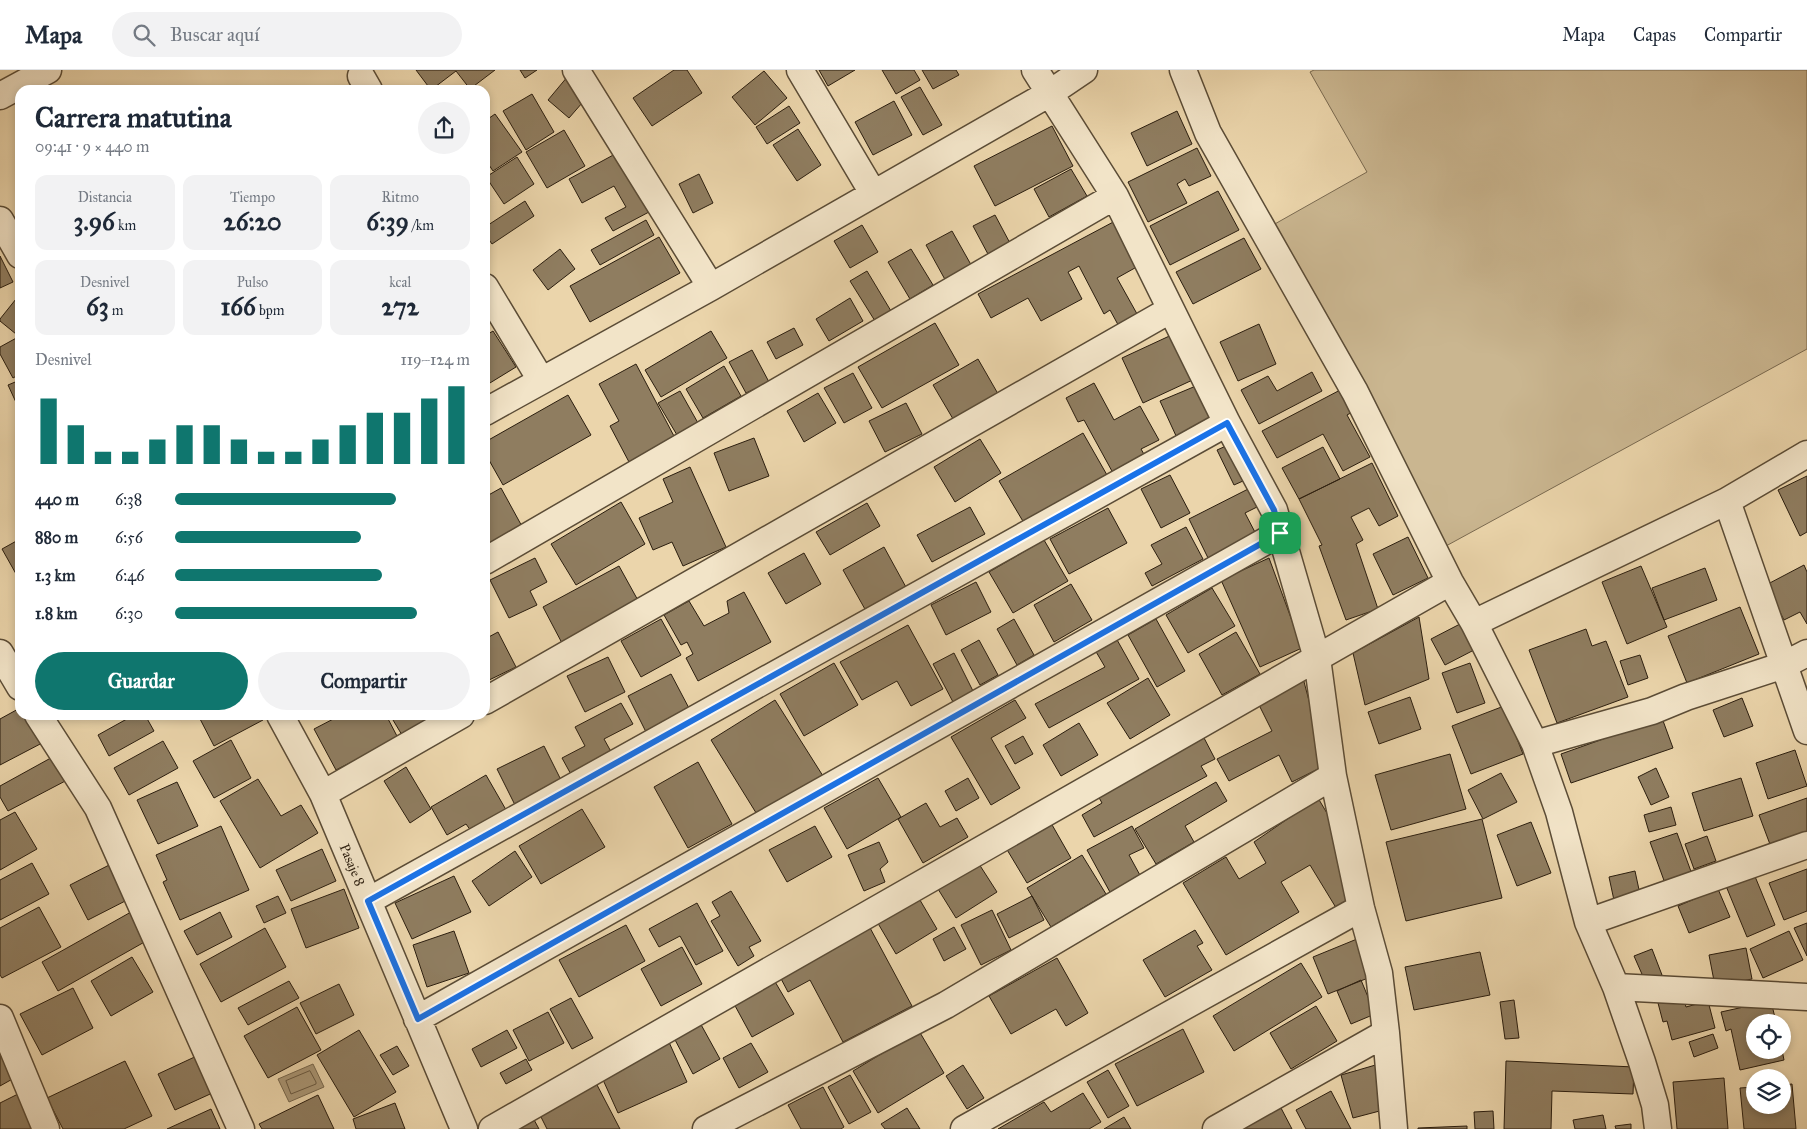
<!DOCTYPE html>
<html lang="es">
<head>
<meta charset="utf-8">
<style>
	:root { --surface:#fff; --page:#f2f2f3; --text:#1f2937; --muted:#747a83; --line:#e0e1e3; --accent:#0f766e }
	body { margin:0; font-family:"IM FELL Great Primer",serif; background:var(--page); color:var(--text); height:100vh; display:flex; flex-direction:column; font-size:19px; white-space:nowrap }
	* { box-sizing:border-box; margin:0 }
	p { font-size:16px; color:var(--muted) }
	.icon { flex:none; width:28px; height:28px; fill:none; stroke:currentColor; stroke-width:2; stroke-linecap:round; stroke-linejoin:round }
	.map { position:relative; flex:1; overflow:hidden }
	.sheet { position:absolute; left:15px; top:15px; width:475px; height:635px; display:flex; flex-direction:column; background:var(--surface); border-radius:15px; box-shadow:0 2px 8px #0003 }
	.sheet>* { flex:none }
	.tools { position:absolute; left:1746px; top:944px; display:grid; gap:10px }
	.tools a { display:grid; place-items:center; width:45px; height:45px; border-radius:50%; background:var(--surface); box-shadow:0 2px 8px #0003; font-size:25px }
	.pin { position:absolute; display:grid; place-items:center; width:42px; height:42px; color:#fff; margin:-21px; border-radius:10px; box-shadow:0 2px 8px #0006 }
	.round { display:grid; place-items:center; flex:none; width:52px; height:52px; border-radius:26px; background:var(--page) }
	.head { display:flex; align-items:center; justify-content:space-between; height:85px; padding:0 20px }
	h1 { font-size:28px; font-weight:700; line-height:38px }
	.stats { display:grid; grid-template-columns:repeat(3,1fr); gap:8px; height:85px; padding:5px 20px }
	.stats div { display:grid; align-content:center; border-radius:12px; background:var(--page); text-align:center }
	.stats b { font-size:25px; font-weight:700 }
	.stats small { font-size:14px; font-weight:400 }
	.stats p { font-size:14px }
	.chart { height:140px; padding:10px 20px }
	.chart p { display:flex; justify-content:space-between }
	.chart svg { width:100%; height:90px; margin-top:5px; stroke:var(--accent); stroke-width:6 }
	.primary-button { display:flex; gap:10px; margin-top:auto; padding:10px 20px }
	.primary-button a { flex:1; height:58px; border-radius:30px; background:var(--accent); color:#fff; font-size:20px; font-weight:700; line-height:58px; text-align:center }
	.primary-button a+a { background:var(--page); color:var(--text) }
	ul { padding:0 20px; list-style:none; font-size:16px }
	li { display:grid; grid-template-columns:80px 60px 1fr; align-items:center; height:38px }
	li i { height:12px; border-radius:6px; background:var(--accent) }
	header { display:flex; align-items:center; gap:30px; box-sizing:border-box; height:70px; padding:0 25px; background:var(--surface); border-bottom:1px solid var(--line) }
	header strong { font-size:24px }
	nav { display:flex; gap:28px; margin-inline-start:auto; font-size:18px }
	.search { width:350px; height:45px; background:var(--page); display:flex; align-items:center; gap:12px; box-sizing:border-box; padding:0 18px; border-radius:28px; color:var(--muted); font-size:19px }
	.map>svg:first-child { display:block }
	.green { fill:#cab690; stroke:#7a6a50 }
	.water { fill:#aa9776; stroke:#77674d }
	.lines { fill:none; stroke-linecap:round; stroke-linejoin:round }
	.shore { stroke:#6a5a42; stroke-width:1 }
	.building { fill:#8f7d60; stroke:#2b1e0f }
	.minor-casing { stroke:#5b4c36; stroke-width:29 }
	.minor { stroke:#f2e4c8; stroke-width:26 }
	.route-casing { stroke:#fff; stroke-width:10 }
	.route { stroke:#1a73e8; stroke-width:6 }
	.labels { text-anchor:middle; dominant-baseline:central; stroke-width:4.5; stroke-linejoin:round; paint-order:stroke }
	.street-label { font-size:14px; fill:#2b1e0f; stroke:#f2e4c8 }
</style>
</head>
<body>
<header>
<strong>Mapa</strong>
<div class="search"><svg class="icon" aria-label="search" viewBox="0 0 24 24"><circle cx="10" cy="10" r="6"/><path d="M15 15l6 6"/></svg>Buscar aquí</div>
<nav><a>Mapa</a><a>Capas</a><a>Compartir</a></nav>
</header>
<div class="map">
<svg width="1807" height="1059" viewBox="0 0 1807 1059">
	<rect width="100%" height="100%" fill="#ebd5ab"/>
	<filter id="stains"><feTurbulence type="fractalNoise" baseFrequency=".004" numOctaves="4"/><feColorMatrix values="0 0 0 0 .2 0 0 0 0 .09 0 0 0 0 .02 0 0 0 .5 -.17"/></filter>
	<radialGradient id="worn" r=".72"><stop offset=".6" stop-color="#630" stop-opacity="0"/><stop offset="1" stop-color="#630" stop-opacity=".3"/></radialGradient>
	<path class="green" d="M1314,0H1807V279L1435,482L1273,155L1367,102L1310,2Z"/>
	<path class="water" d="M313,994L324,1017L289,1032L278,1009Z"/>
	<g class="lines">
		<path class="shore" d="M310,1001L316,1012V1014L291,1024L286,1011Z"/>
	</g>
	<path class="building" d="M416,0H495L470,19L456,1L431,20Z
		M520,0H537L525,8Z
		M674,0H687L702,23L652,56L633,28Z
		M819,0H855L828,16Z
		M882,0H914L920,10L896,24Z
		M922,0H956L959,5L933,19Z
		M764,1L787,28L755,55L732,27Z
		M568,6L589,25L569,48L548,30Z
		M920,17L942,55L923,65L901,27Z
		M532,24L554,62L526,80L503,41Z
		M894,31L912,65L873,85L855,52Z
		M789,36L800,53L767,74L756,57Z
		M1177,41L1192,74L1147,96L1131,63Z
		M495,44L522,82L493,101L485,89V51Z
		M1052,56L1073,96L995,136L974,96Z
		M798,59L821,95L797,111L773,75Z
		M564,60L585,96L547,118L526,82Z
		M1197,78L1211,106L1189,116L1185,109L1177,114L1187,133L1148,152L1128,112Z
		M617,83L649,142L613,161L605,148L626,137L614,116L582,133L569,109Z
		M517,87L534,114L504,134L486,107Z
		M1071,99L1087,126L1049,147L1034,119Z
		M699,104L713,133L693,143L679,114Z
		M1218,121L1239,160L1170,195L1150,156Z
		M525,131L534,146L492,174L485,164V157Z
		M995,145L1011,175L989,186L973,156Z
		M646,150L654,165L600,195L591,180Z
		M1117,150L1142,194L1117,208L1141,251L1122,262L1110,240L1104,244L1079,196L1068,202L1082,229L1041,251L1028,228L991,248L978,224Z
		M862,155L878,182L850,198L834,171Z
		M952,161L974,200L948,215L926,175Z
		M659,167L680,203L590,252L570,216Z
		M1244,168L1261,199L1193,234L1176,202Z
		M560,179L575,199L548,220L533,200Z
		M911,179L933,215L910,229L888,192Z
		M0,186L13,212L0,218Z
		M867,201L891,241L875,251L850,211Z
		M850,228L863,251L829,271L816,249Z
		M16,229L20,232V260L16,264L0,251V249Z
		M935,253L959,295L882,338L858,297Z
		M1259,254L1276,294L1238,311L1220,272Z
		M794,258L803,275L776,289L767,272Z
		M493,261L516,297L485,316V266Z
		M711,261L727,288L661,327L645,300Z
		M1178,262L1199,307L1143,333L1122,288Z
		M20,266V304L13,308L0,284V277Z
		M752,280L769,312L746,323L729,292Z
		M978,289L1001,329L956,354L933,315Z
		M636,294L675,368L629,392L610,356L619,351L599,314Z
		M724,296L741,326L703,348L686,319Z
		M1312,302L1322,321L1259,354L1241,320L1268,306L1277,321Z
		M853,303L872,338L844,353L824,318Z
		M20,310V341L8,315Z
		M1094,313L1114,350L1140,336L1159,370L1141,379L1145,386L1113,403L1084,350L1078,352L1066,328Z
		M1203,313L1219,350L1177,368L1160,331Z
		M1344,318L1356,340L1347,345L1370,387L1343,401L1323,364L1277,388L1262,361Z
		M680,321L698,353L677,365L658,333Z
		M818,323L836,353L804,372L787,341Z
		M568,325L591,365L503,415L485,383V372Z
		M906,333L922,364L885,382L869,351Z
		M1083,363L1107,405L1024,453L999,411Z
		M754,368L769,406L729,421L714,383Z
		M980,369L1001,403L955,432L934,397Z
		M1235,372L1252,407L1234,415L1217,380Z
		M1323,377L1340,409L1299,429L1282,398Z
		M1372,393L1398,446L1379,456L1369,438L1351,447L1363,470L1356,474L1378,539L1346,550L1319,476L1322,475L1299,429Z
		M690,397L726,477L683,496L672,472L653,480L639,448L673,432L663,409Z
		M1170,405L1190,443L1161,458L1141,419Z
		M1807,406V462L1800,466L1778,420Z
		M1258,414L1267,432L1245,443L1257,466L1209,490L1189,449Z
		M501,418L524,460L485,481V427Z
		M621,432L645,474L576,515L551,474Z
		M867,433L880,456L830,485L816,462Z
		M970,437L985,464L932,492L917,465Z
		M1108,438L1127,473L1069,504L1050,469Z
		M1186,457L1203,489L1152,516L1145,503L1162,494L1151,475Z
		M1408,467L1428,508L1393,525L1373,484Z
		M20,469V511L2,479Z
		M1044,470L1068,511L1013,543L989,502Z
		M884,477L907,519L866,541L843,500Z
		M804,483L821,514L786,534L768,503Z
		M535,488L547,512L530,521L537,535L509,548L490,510Z
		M1269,488L1302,578L1260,597L1221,510Z
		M1804,495L1807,502V554L1800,542L1784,550L1766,515Z
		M619,496L640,534L563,575L543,537Z
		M1641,496L1667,557L1627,574L1602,512Z
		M1705,498L1717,530L1664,550L1652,518Z
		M976,512L991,542L946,565L931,535Z
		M1071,514L1092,550L1054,572L1034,535Z
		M1212,518L1235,556L1188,583L1166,545Z
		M744,522L771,572L698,611L686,588L693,584L687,572L681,575L664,545L689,531L704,556L729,543L727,531Z
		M1740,537L1759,584L1687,613L1668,566Z
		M1419,547L1429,609L1365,635L1353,583Z
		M661,549L681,585L641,607L621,571Z
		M1014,549L1034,585L1017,595L997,559Z
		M1156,549L1185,601L1157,617L1128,565Z
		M1460,554L1474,580L1445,595L1431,569Z
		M908,555L943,619L911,636L897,611L862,630L840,592Z
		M1586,559L1592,576L1606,571L1628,627L1557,653L1529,580Z
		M498,562L516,597L485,612V569Z
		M1236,562L1260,604L1222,625L1199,584Z
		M1116,568L1139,609L1049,658L1035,634L1105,597L1095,580Z
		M979,570L998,605L980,615L961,580Z
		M954,583L973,621L953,632L933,594Z
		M1640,585L1648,608L1628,615L1620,591Z
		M608,587L625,622L585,642L567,606Z
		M834,593L858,635L804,666L780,624Z
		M1470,593L1485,633L1457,643L1442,603Z
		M671,604L691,642L647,664L628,626Z
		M1148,608L1170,645L1130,669L1107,633Z
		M1303,608L1326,695L1292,712L1279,685L1229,711L1217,689L1272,661L1258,633Z
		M1410,627L1421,659L1379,674L1368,642Z
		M1742,628L1753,656L1724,667L1713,640Z
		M775,630L823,706L758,746L711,670Z
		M1015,630L1026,648L991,668L1020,718L991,735L951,667Z
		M621,633L633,654L604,669L614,687L573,708L562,688L585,676L575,657Z
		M1504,636L1523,684L1471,704L1452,656Z
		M20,638V645H30L44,672L0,695V649Z
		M134,645H145L154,661L109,686L98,665Z
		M204,645H260L263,650L214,676L199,647Z
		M341,645H386L398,668L336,700L314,659Z
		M390,645H438L402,665Z
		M1662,648L1673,678L1571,713L1561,684Z
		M1079,653L1098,685L1061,706L1043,675Z
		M1023,666L1033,684L1015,694L1005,676Z
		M1203,666L1215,689L1201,696L1207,706L1094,767L1082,745L1102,733L1097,724Z
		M231,670L251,708L214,728L193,691Z
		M163,671L178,698L129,725L114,698Z
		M544,676L564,716L517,739L497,699Z
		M1795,680L1807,716L1768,729L1756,693Z
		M58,684L71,708L8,741L0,727V716Z
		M1450,684L1466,739L1391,760L1375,705Z
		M698,692L732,754L688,778L654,717Z
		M406,697L431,739L410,753L384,711Z
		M1656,698L1669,727L1651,735L1638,707Z
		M1501,703L1517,732L1483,749L1468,720Z
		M486,705L509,745L474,765L466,754L447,765L431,737Z
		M878,708L901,747L847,779L824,738Z
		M968,708L979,728L956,741L945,721Z
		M1741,708L1753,746L1704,761L1692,723Z
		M258,709L281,746L301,735L318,763L260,798L220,731Z
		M177,712L198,756L158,774L137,730Z
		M1216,712L1227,731L1185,756L1194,772L1156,794L1135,759Z
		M1318,728L1334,755L1352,833L1338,841L1310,795L1281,812L1299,842L1226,885L1183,813L1226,787L1239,809L1266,793L1254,772Z
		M1807,728V764L1771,777L1759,745Z
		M926,733L940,757L957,748L968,767L923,793L898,749Z
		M1671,737L1676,755L1649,762L1644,745Z
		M582,739L605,777L541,814L519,776Z
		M15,742L37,779L0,800V750Z
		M1482,749L1502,828L1406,851L1386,772Z
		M1531,752L1551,803L1517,816L1497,765Z
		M1051,753L1071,788L1027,813L1006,778Z
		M221,756L249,820L180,850L163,812L167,810L156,785Z
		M815,756L832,787L787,812L769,780Z
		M1132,756L1144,778L1129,785L1141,807L1111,824L1087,780Z
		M1677,763L1693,807L1666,816L1650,772Z
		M1707,766L1716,791L1694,799L1685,774Z
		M879,772L888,792L880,799L885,812L864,821L848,785Z
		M322,779L336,811L291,831L276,800Z
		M515,781L532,807L489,836L472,811Z
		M1082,785L1106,824L1051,857L1027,818Z
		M117,791L135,826L88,850L70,815Z
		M32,793L49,824L0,850V810Z
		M979,794L997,822L956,848L938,819Z
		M1807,799V841L1784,850L1769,813Z
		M1635,801L1641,829L1615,835L1609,807Z
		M1754,804L1775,855L1747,867L1726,816Z
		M454,806L471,842L412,869L395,833Z
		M344,819L359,858L306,878L291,839Z
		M1718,819L1730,847L1689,863L1678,836Z
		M731,821L761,871L749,877L754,886L738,896L711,851L720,846L712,832Z
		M917,825L937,859L896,884L876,850Z
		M278,826L286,843L264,853L256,836Z
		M1032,826L1044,850L1009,868L997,844Z
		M697,833L723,881L696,895L680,866L659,877L649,859Z
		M39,837L61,877L2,908L0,905V858Z
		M992,840L1011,880L981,895L961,855Z
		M131,842L148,870L58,921L42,892Z
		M220,842L232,867L197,885L184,861Z
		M1807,853V886L1794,858Z
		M626,855L645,891L579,927L559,890Z
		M869,856L912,936L843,972L810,910L788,922L778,903Z
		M954,857L966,879L944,891L933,869Z
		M265,858L286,897L221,932L200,894Z
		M1195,860L1203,873L1197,876L1212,900L1165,927L1143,890Z
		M454,861L469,903L427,917L413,875Z
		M1789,861L1803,890L1763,908L1750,879Z
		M1357,869L1373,906L1328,924L1313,887Z
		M682,877L702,914L661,936L641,899Z
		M1746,878L1752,909L1715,916L1709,885Z
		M1652,879L1662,905L1645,911L1634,886Z
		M1480,882L1490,925L1414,940L1405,897Z
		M132,887L153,922L111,946L91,911Z
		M1057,888L1088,943L1066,956L1056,939L1011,964L989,926Z
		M1301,893L1322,927L1234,981L1213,946Z
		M774,910L794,944L752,967L733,932Z
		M1361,910L1375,944L1351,954L1337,921Z
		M289,911L299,928L248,955L238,938Z
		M339,914L354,945L316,964L300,933Z
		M73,918L93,958L42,985L20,944Z
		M1683,926L1686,937L1708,931L1715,958L1672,970L1667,951L1663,952L1658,933Z
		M571,928L593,968L572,979L550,939Z
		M1514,930L1519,968L1505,969L1500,932Z
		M1771,931L1776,952H1755V980H1782L1784,990L1740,1000L1731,959L1726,961L1721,942Z
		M1316,936L1337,971L1291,999L1270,963Z
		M297,937L321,980L268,1008L244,966Z
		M548,942L564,973L529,991L513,960Z
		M699,951L720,989L693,1004L673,966Z
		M1183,959L1204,1002L1137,1036L1115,994Z
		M359,960L396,1022L354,1047L317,985Z
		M507,960L517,978L481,997L472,979Z
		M919,961L944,1003L878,1043L853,1001Z
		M1713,964L1718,978L1694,987L1689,972Z
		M668,970L687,1012L618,1043L599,1001Z
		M751,973L768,1002L739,1018L723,988Z
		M0,976L16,1007L0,1016Z
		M397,976L409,996L393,1005L380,985Z
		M201,984L219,1020L175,1040L158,1004Z
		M526,989L532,1000L506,1014L500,1003Z
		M125,991L152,1046L124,1059H63L47,1028Z
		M1506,991L1634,997L1633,1024L1552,1021L1551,1059H1504Z
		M1379,994L1391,1038L1353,1048L1341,1005Z
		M963,995L984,1028L967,1039L946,1006Z
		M1108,1000L1129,1036L1108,1048L1087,1012Z
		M850,1005L871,1042L849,1054L828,1017Z
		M1724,1008L1728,1059H1677L1673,1012Z
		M596,1013L620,1059H547L539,1043Z
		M1792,1014L1796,1059H1744L1740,1018L1755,1017V1035H1782V1015Z
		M823,1017L844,1057L841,1059H801L788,1035Z
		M1331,1021L1351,1059H1306L1296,1040Z
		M1083,1023L1101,1052L1089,1059H998L1044,1032L1051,1042Z
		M18,1024L36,1059H0V1033Z
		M318,1025L334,1059H262L259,1054Z
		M395,1033L405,1059H356L353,1049Z
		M907,1038L920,1059H885L881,1054Z
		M1281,1038L1292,1059H1241Z
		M211,1039L220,1059H167Z
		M1493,1041L1494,1059H1475L1474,1042Z
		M1603,1045L1606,1059H1575L1573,1050Z
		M532,1046L539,1059H507Z
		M1124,1047L1131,1059H1104Z
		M1631,1054V1059H1616L1615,1056Z
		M1467,1056V1059H1418V1058Z"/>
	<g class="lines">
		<defs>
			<path id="minor" d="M576,0L711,217
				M800,0L873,123
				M1035,0L1115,126L1227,353L1274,440L1317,588L1333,706L1361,838L1379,903L1386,963L1394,1059
				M1183,0L1208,63L1355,322L1450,512L1474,553L1535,674L1559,742L1588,852L1616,917L1642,992L1655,1035L1658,1059
				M361,6L369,20
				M0,26L48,0
				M0,150L20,185
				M485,217L541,310
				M485,342L711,217L1050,23L1084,0
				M1727,431L1807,661
				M485,491L1115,126
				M1474,553L1727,431L1807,384
				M0,583L20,617
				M485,631L1170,240
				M38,645L98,738L241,1059
				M280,645L323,724L464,1059
				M1535,674L1652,641L1686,627L1784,595L1807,583
				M323,724L461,645
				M368,831L1227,353
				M1588,852L1807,775
				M1616,917L1807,927
				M0,948L46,1059
				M417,949L1280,463
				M492,1059L1450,512
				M706,1059L946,935L1333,706
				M964,1059L1361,838
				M1216,1059L1386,963"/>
		</defs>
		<use href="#minor" class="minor-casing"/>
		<use href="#minor" class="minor"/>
	</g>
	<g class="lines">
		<defs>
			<path id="route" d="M1227,353L1274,440L1280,463L418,949L368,831Z"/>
		</defs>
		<use href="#route" class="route-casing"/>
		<use href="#route" class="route"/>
	</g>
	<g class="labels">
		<g class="street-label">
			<text transform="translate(352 795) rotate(67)">Pasaje 8</text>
		</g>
	</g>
	<rect width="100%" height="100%" filter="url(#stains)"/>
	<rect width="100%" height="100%" fill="url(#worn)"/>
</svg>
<div class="tools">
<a><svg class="icon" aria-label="locate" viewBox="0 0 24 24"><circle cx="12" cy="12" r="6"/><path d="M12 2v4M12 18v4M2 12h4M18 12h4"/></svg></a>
<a><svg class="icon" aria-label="layers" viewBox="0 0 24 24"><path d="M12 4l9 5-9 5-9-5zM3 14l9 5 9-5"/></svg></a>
</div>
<div class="pin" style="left:1280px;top:463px;background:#1e9e55"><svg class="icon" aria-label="arrive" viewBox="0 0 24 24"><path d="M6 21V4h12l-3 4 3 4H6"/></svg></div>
<section class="sheet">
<div class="head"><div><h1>Carrera matutina</h1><p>09:41 · 9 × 440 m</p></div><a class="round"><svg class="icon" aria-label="share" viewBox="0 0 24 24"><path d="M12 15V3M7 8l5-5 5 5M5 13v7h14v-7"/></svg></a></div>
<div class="stats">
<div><p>Distancia</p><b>3.96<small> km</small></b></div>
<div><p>Tiempo</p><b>26:20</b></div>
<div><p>Ritmo</p><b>6:39<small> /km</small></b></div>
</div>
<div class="stats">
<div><p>Desnivel</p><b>63<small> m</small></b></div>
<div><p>Pulso</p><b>166<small> bpm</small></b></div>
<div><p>kcal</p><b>272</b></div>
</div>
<div class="chart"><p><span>Desnivel</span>119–124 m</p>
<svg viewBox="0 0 160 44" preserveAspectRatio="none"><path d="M5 44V12M15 44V25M25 44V38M35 44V38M45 44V32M55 44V25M65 44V25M75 44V32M85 44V38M95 44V38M105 44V32M115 44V25M125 44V19M135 44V19M145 44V12M155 44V6"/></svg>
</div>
<ul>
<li><b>440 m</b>6:38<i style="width:75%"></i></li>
<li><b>880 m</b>6:56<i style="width:63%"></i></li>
<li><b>1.3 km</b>6:46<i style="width:70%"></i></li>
<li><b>1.8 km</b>6:30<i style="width:82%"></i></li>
</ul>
<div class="primary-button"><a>Guardar</a><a>Compartir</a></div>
</section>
</div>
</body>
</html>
